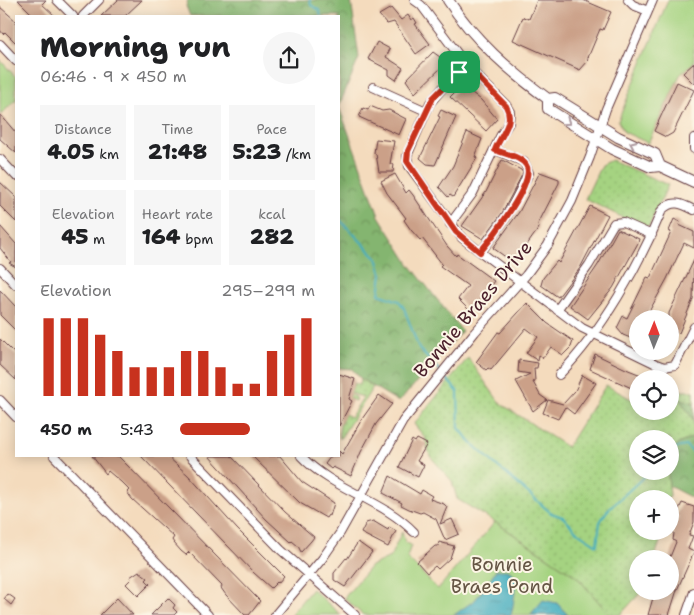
<!DOCTYPE html>
<html lang="en">
<head>
<meta charset="utf-8">
<style>
	:root { --surface:#fff; --page:#f6f6f6; --text:#202124; --muted:#757577; --accent:#c8321e }
	body { margin:0; font-family:"Shantell Sans",sans-serif; background:var(--page); color:var(--text); height:100vh; display:flex; flex-direction:column; font-size:19px; white-space:nowrap }
	* { box-sizing:border-box; margin:0 }
	p { font-size:16px; color:var(--muted) }
	.icon { flex:none; width:28px; height:28px; fill:none; stroke:currentColor; stroke-width:2; stroke-linecap:round; stroke-linejoin:round }
	.map { position:relative; flex:1; overflow:hidden }
	.sheet { position:absolute; left:15px; top:15px; width:325px; height:442px; display:flex; flex-direction:column; background:var(--surface); border-radius:0px; box-shadow:0 2px 12px #0003 }
	.sheet>* { flex:none }
	.needle { width:32px; rotate:1deg }
	.buttons { position:absolute; left:629px; top:310px; display:grid; gap:10px }
	.buttons a { display:grid; place-items:center; width:50px; height:50px; border-radius:50%; background:var(--surface); box-shadow:0 2px 12px #0003; font-size:25px }
	.pin { position:absolute; display:grid; place-items:center; width:42px; height:42px; color:#fff; margin:-21px; border-radius:10px; box-shadow:0 2px 8px #0006 }
	.round { display:grid; place-items:center; flex:none; width:52px; height:52px; border-radius:26px; background:var(--page) }
	.summary { display:flex; align-items:center; justify-content:space-between; height:85px; padding:0 25px }
	h1 { font-size:28px; font-weight:800; line-height:38px }
	.stats { display:grid; grid-template-columns:repeat(3,1fr); gap:8px; height:85px; padding:5px 25px }
	.stats div { display:grid; align-content:center; border-radius:0px; background:var(--page); text-align:center }
	.stats b { font-size:21px; font-weight:800 }
	.stats small { font-size:14px; font-weight:400 }
	.stats p { font-size:14px }
	.chart { height:140px; padding:10px 25px }
	.chart p { display:flex; justify-content:space-between }
	.chart svg { width:100%; height:90px; margin-top:5px; stroke:var(--accent); stroke-width:6 }
	ul { padding:0 25px; list-style:none; font-size:16px }
	li { display:grid; grid-template-columns:80px 60px 1fr; align-items:center; height:38px }
	li i { height:12px; border-radius:6px; background:var(--accent) }
	.map>svg:first-child { display:block }
	.grass { fill:url(#grass-dots); stroke:#787956 }
	.forest { fill:url(#forest-crowns); stroke:#676a4d }
	.park { fill:#a5d381; stroke:#787956 }
	.water { fill:url(#water-ripples); stroke:#456675 }
	.lines { fill:none; stroke-linecap:round; stroke-linejoin:round }
	.stream { stroke:#40acbf; stroke-width:2 }
	.building { fill:#cba088 }
	.minor-casing { stroke:#643b41; stroke-width:10 }
	.major-casing { stroke:#643b41; stroke-width:12 }
	.minor { stroke:#fff; stroke-width:8 }
	.major { stroke:#fff; stroke-width:10 }
	.oneway { stroke:#ae9aa0 }
	.route-casing { stroke:#fff; stroke-width:10 }
	.route { stroke:#c8321e; stroke-width:6 }
	.labels { text-anchor:middle; dominant-baseline:central; stroke-width:4; stroke-linejoin:round; paint-order:stroke }
	.street-label { font-size:19px; fill:#4a1f2b; stroke:#fcf5e5 }
	.park-label { font-size:19px; fill:#655545; stroke:#fcf5e5 }
</style>
</head>
<body>
<div class="map">
<svg width="694" height="615" viewBox="0 0 694 615">
	<defs>
		<pattern id="grass-dots" width="8" height="8" patternUnits="userSpaceOnUse" patternTransform="scale(1.25)"><rect width="8" height="8" fill="#a5d381"/><path d="M2 2h.1M6 6h.1" fill="none" stroke="#90b570" stroke-width="1.8" stroke-linecap="round"/></pattern>
		<pattern id="forest-crowns" width="20" height="18" patternUnits="userSpaceOnUse" patternTransform="scale(1.25)"><rect width="20" height="18" fill="#84b56f"/><path d="M2 6a3 3 0 1 1 6 0M12 15a3 3 0 1 1 6 0" fill="none" stroke="#6e935b"/></pattern>
		<pattern id="water-ripples" width="26" height="14" patternUnits="userSpaceOnUse" patternTransform="scale(1.25)"><rect width="26" height="14" fill="#40acbf"/><path d="M2 4q2-2 4 0t4 0M15 11q2-2 4 0t4 0" fill="none" stroke="#388b9b"/></pattern>
	</defs>
	<rect width="100%" height="100%" fill="#fcf5e5"/>
	<filter id="ink" filterUnits="userSpaceOnUse"><feTurbulence type="fractalNoise" baseFrequency=".02" numOctaves="2"/><feDisplacementMap in="SourceGraphic" scale="10" xChannelSelector="R" yChannelSelector="G"/><feConvolveMatrix kernelMatrix="1 2 1 2 8 2 1 2 1" color-interpolation-filters="sRGB"/></filter>
	<filter id="wash" filterUnits="userSpaceOnUse"><feTurbulence type="fractalNoise" baseFrequency=".0096" numOctaves="4" result="noise"/><feDisplacementMap in="SourceGraphic" scale="20" xChannelSelector="R" yChannelSelector="G"/><feGaussianBlur stdDeviation="1.12" result="paint"/><feColorMatrix in="noise" values="0 0 0 0 0 0 0 0 0 0 0 0 0 0 0 0 0 1.4 0 .05"/><feComposite in="paint" operator="in"/></filter>
	<g filter="url(#wash)">
		<rect width="100%" height="100%" fill="#f4dbbd"/>
		<path class="grass" d="M611,160L668,185L649,226L642,227L585,199L601,165Z
			M468,358L500,403L567,447L606,385L633,400L637,392L638,411H670V385L683,391H694V403L680,399L694,421V437L678,444L670,452V439H638V471H668L670,496L668,499H638V531L663,533L654,559H638V591H642L620,615H610L577,577L495,522L457,499L452,481L430,456L425,438L414,424Z
			M361,379L373,387L340,439C337,430 341,423 345,414L351,417L363,397L350,393V395L356,397L355,401L341,395L352,389L354,383L360,385Z"/>
		<path class="forest" d="M188,0H351L359,58L339,106V16H190L186,6Z
			M339,107L379,216L410,265L462,331L399,402L361,379L352,369L339,368Z
			M679,398L694,403V421Z
			M694,437V499L669,486L668,471H670V452L678,444Z"/>
		<path class="park" d="M668,0H694V62L680,75L648,143L624,132L618,121Z
			M0,60L16,77V100L0,115Z
			M495,522L577,577L610,615H363L344,598L371,566L390,557L402,532L405,542L411,545L407,558L438,589Z
			M312,589L341,615H290Z"/>
		<path class="water" d="M496,570H508L516,576C517,580 513,610 511,615H454L476,599Z
			M543,600L557,603L568,615H530Z"/>
		<g class="lines">
			<path class="stream" d="M310,0L311,5L319,10L321,16
				M339,219L377,258L382,274L379,294L399,301L404,308L419,349L441,372
				M444,376L458,392L459,428L472,444L551,513L563,517L577,532L597,545L600,522L607,511L650,471
				M670,453L675,448L686,446L694,453"/>
		</g>
		<g id="blocks">
			<path class="building" d="M18,0H46L42,4L55,16H34Z
				M118,0H142L125,16H101Z
				M537,0H583L611,12L603,30L600,29L587,60L588,61L580,70L513,40L523,17L529,19Z
				M0,7L16,21V43L5,32L3,34L0,30Z
				M391,8L401,20L408,15L411,20L414,18L417,23L415,24L430,44L416,54L394,22L387,24L379,15Z
				M377,42L390,49L386,57L403,68L396,80L389,75V70L368,59Z
				M433,52L444,60L442,62L445,64L415,93L406,80Z
				M694,63V84L683,73Z
				M677,82L694,90L673,133L666,137L654,131Z
				M462,85L481,100L497,119L486,131L450,97Z
				M370,106L382,111L389,110L406,119L399,135L359,117L363,108L368,110Z
				M441,110L456,117L435,165L427,164L420,158L440,117L438,116Z
				M0,114L16,133V153L0,139Z
				M467,132L482,139L475,157L477,158L453,197L450,195L448,197L439,187L453,166Z
				M376,139L394,141L390,164H394L393,172H379L376,154L374,153Z
				M502,160L521,170L523,173L502,213L483,239L462,226L486,192Z
				M540,172L559,179V183L538,224L539,228L514,263L493,248L519,212Z
				M395,174L406,193L409,190L413,195L447,246L456,256L457,254L494,281L471,312L458,299L468,286L440,266L442,264L422,238L420,240L411,230L404,220L406,218L387,193L381,181Z
				M0,182L16,197V222L0,206Z
				M590,206L608,215L580,268L558,297L541,285L543,278L557,261L559,263Z
				M674,219L680,222L679,225L694,232V248L684,243L667,279L646,317L641,315L638,319V341L623,335L617,328L623,316L627,318L647,277L650,278L669,237L671,232L669,231Z
				M0,226L16,244V267L9,263L11,262L0,248Z
				M618,229L639,239L638,243L613,288L588,319L570,306L598,265Z
				M694,260L693,299L679,333L676,332L670,345L669,313Z
				M0,290L16,307V331L0,315Z
				M527,303L547,323L573,341L571,347L563,355L551,347L543,358L539,355L538,361L526,353L538,337L526,328L491,370L488,368L486,370L476,362L498,332L500,333Z
				M0,339L16,355V380L0,365Z
				M595,354L626,369L651,379H638V391L590,369Z
				M519,360L538,363L537,368H534L535,381L533,382L540,395L547,400L533,411L516,381L530,374L518,372Z
				M339,374L355,379L349,399L352,401L339,426Z
				M582,375L596,383L574,414L565,407L558,419L543,413L548,400L563,404L575,391Z
				M379,395L392,404L376,424L361,452L351,476L333,467L331,469L325,464L331,456H339V451L342,454L362,419Z
				M417,439L427,444L417,461L424,465L418,477L399,467L412,440L415,442Z
				M92,456H118L125,463L260,601L254,609L249,615H245L226,595L221,588L222,586L189,552L186,555L181,551L174,543L172,540L174,537L132,499L127,492L129,490L121,482L108,471L106,474Z
				M141,456H167L188,475L237,529L284,576L278,583L277,582L271,588L254,573Z
				M209,456H231L285,512L314,537L311,541L301,552L298,546L292,541L291,542L266,519Z
				M252,456H280L302,482L334,503L330,516L328,515L326,518L300,503Z
				M390,476L420,494L422,490L432,496L430,499L444,504L447,507L440,524L452,519L459,534L445,540L436,519L423,512L420,513L409,509L401,505L402,503L383,493Z
				M682,503L694,507V522L689,535L693,536L688,549L694,552L677,590L669,615H648L655,591H670V557L676,542L673,540L674,533L672,532L679,517L676,515Z
				M373,521L388,530L389,527L396,531L388,547L361,533L366,523Z
				M358,542L372,552L345,587L334,580V573L346,558L347,559Z
				M439,542L454,546L450,558L438,569L435,566L427,573L417,562L435,546H438Z
				M139,571L148,578L146,580L150,584L138,596L126,584L131,579L130,577Z
				M8,594L15,599L11,605L4,599Z
				M117,598L133,615H100Z
				M168,598L175,605L173,608L177,612L174,615H151Z"/>
		</g>
	</g>
	<g filter="url(#ink)">
		<use href="#blocks" fill-opacity="0" stroke="#643b41" stroke-width="1"/>
		<g class="lines">
			<defs>
				<path id="minor" d="M57,0L73,16
					M414,0L421,5L466,65L506,105L510,112L509,123L501,135L473,193L450,224
					M628,0L633,5L648,11
					M83,16L99,0
					M0,44L16,61
					M466,65L447,83L430,103L407,156L409,166L462,238L582,328L656,364L664,367L675,365L694,327
					M373,87L426,111
					M694,138V149
					M0,159L16,176
					M481,252L507,216L529,173L524,162L495,150
					M0,268L16,285
					M557,310L589,265L614,223L623,222L652,235
					M559,375C602,331 639,266 662,210C673,199 682,204 694,210
					M0,400L16,417
					M54,456L208,615
					M190,456L281,550L355,615
					M301,456C333,490 382,499 414,532
					M275,615L322,559L340,533L403,421L475,332L526,275L548,245L572,201L590,157L606,109L653,0
					M686,615L694,592"/>
				<path id="major" d="M448,0C474,40 510,71 548,99L555,98L618,137L655,154L660,166
					M548,99V109L612,149L651,167L660,166L694,182"/>
			</defs>
			<use href="#minor" class="minor-casing"/>
			<use href="#major" class="major-casing"/>
			<use href="#minor" class="minor"/>
			<use href="#major" class="major"/>
		</g>
		<defs><path id="oneway-chevron" d="M-2-3.5L2.5 0L-2 3.5" fill="none" stroke-width="1.6" stroke-linecap="round" stroke-linejoin="round" transform="scale(1.25)"/></defs>
		<g class="oneway">
			<use href="#oneway-chevron" transform="translate(567 122) rotate(34)"/>
			<use href="#oneway-chevron" transform="translate(633 144) rotate(-155)"/>
		</g>
	</g>
	<g class="lines" filter="url(#ink)">
		<defs>
			<path id="route" d="M466,65L506,106C515,122 501,134 495,150C504,153 521,157 526,165C537,180 491,239 480,252L456,232L407,161L408,151L433,98Z"/>
		</defs>
		<use href="#route" class="route-casing"/>
		<use href="#route" class="route"/>
	</g>
	<g class="labels">
		<g class="street-label">
			<text transform="translate(473 309) rotate(-50)">Bonnie Braes Drive</text>
		</g>
		<g class="park-label">
			<text x="502" y="564">Bonnie<tspan x="502" dy="22">Braes Pond</tspan></text>
		</g>
	</g>
</svg>
<div class="buttons">
<a><svg class="needle" viewBox="-14 -14 28 28"><path d="M0-13l5 13h-10z" fill="#e53935"/><path d="M0 13l5-13h-10z" fill="#757577"/></svg></a>
<a><svg class="icon" aria-label="locate" viewBox="0 0 24 24"><circle cx="12" cy="12" r="6"/><path d="M12 2v4M12 18v4M2 12h4M18 12h4"/></svg></a>
<a><svg class="icon" aria-label="layers" viewBox="0 0 24 24"><path d="M12 4l9 5-9 5-9-5zM3 14l9 5 9-5"/></svg></a>
<a>+</a>
<a>−</a>
</div>
<div class="pin" style="left:459px;top:72px;background:#1e9e55"><svg class="icon" aria-label="arrive" viewBox="0 0 24 24"><path d="M6 21V4h12l-3 4 3 4H6"/></svg></div>
<section class="sheet">
<div class="summary"><div><h1>Morning run</h1><p>06:46 · 9 × 450 m</p></div><a class="round"><svg class="icon" aria-label="share" viewBox="0 0 24 24"><path d="M12 15V3M7 8l5-5 5 5M5 13v7h14v-7"/></svg></a></div>
<div class="stats">
<div><p>Distance</p><b>4.05<small> km</small></b></div>
<div><p>Time</p><b>21:48</b></div>
<div><p>Pace</p><b>5:23<small> /km</small></b></div>
</div>
<div class="stats">
<div><p>Elevation</p><b>45<small> m</small></b></div>
<div><p>Heart rate</p><b>164<small> bpm</small></b></div>
<div><p>kcal</p><b>282</b></div>
</div>
<div class="chart"><p><span>Elevation</span>295–299 m</p>
<svg viewBox="0 0 160 44" preserveAspectRatio="none"><path d="M5 44V6M15 44V6M25 44V6M35 44V14M45 44V22M55 44V30M65 44V30M75 44V30M85 44V22M95 44V22M105 44V30M115 44V38M125 44V38M135 44V22M145 44V14M155 44V6"/></svg>
</div>
<ul>
<li><b>450 m</b>5:43<i style="width:52%"></i></li>
</ul>
</section>
</div>
</body>
</html>
